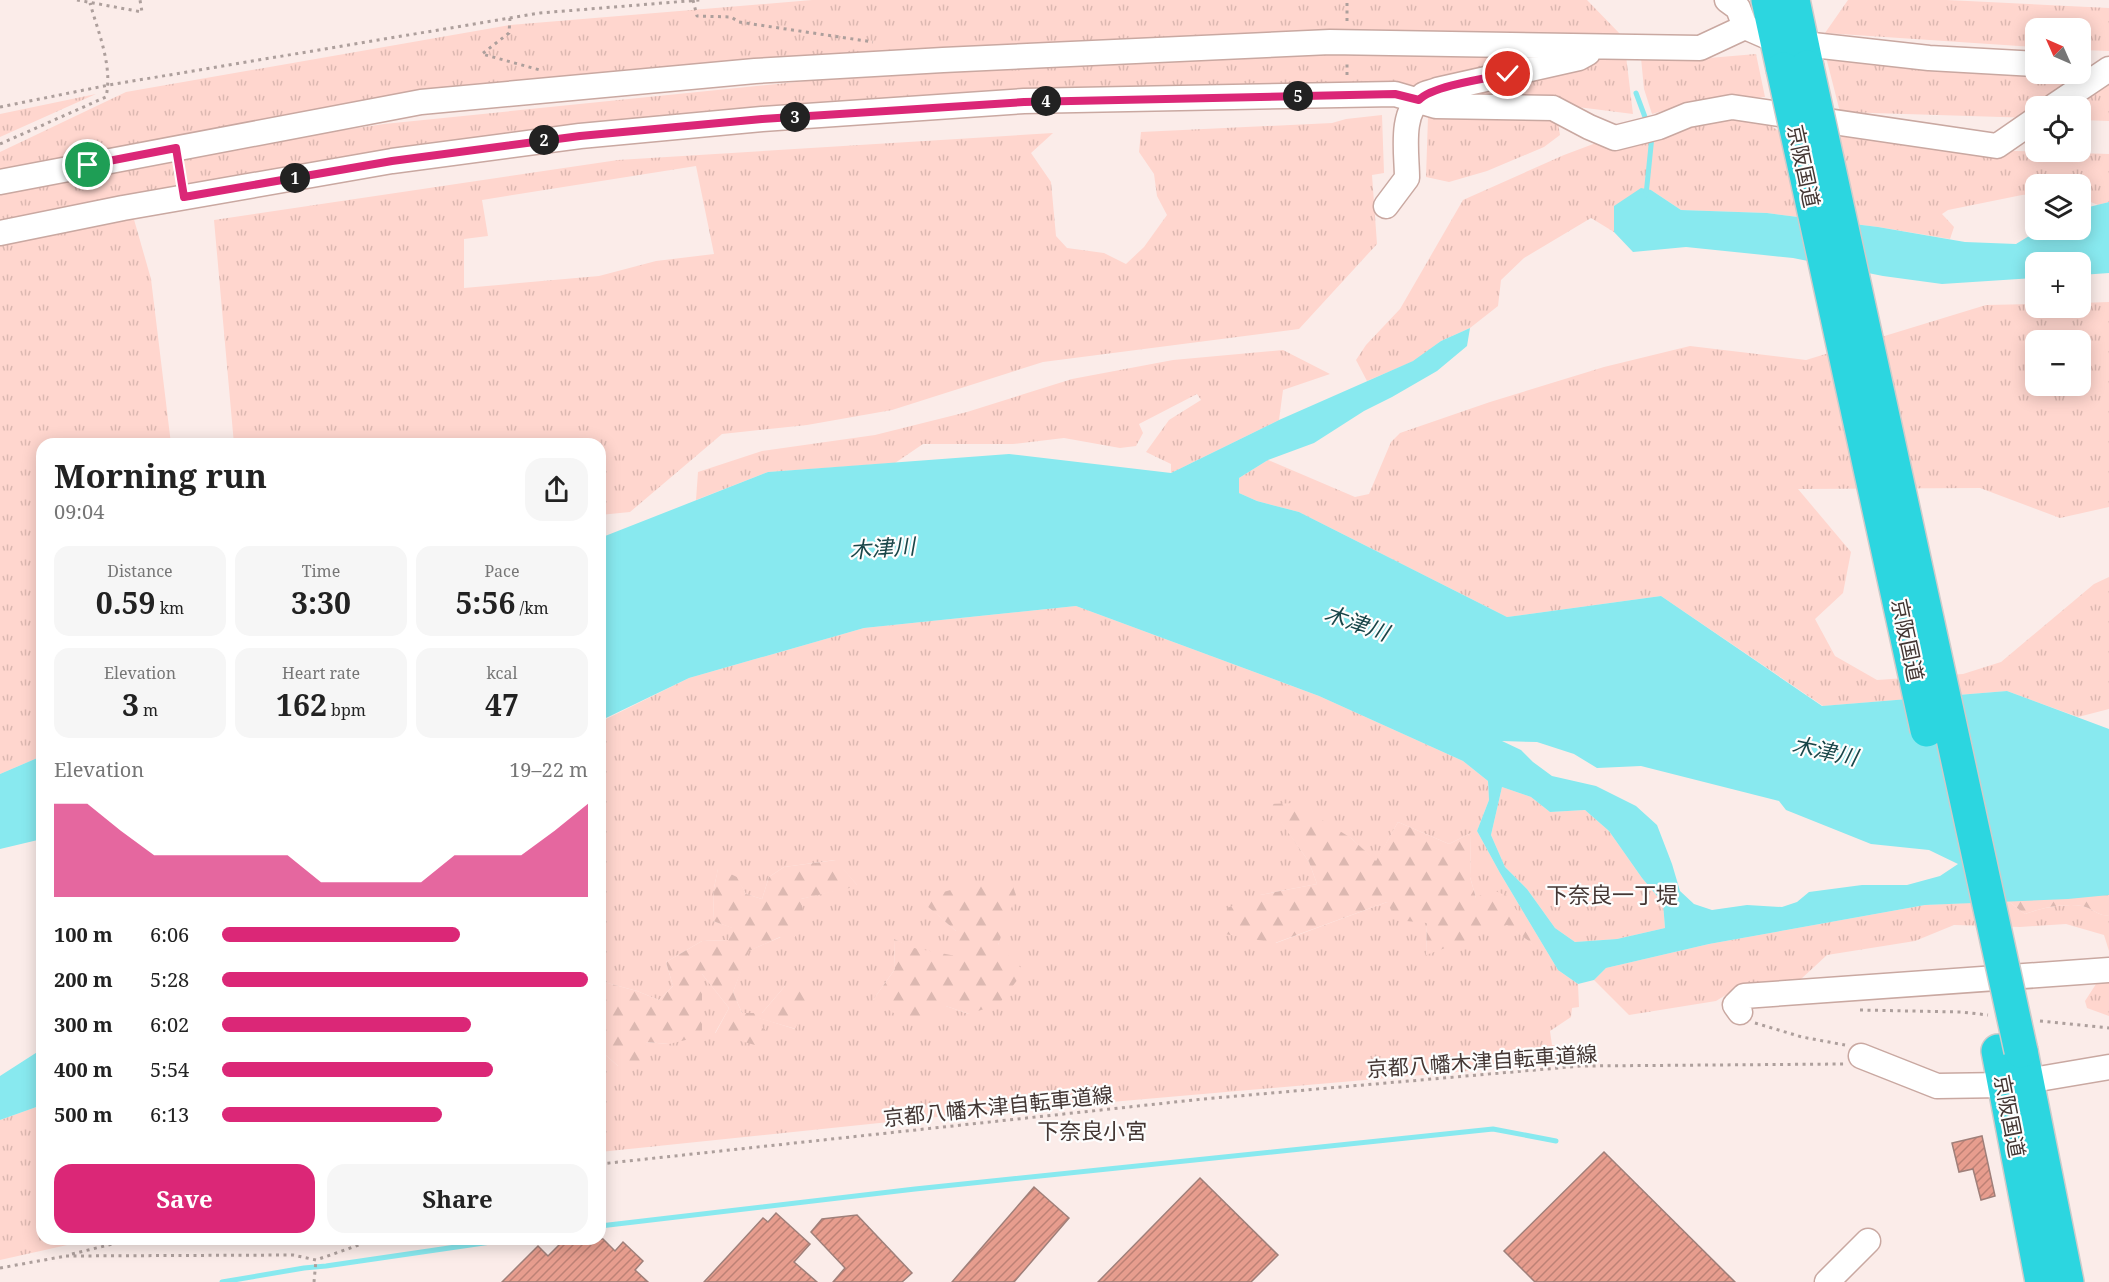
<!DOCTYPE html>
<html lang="en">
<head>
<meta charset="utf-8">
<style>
	:root { --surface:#fff; --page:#f6f6f6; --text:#222; --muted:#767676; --accent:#db2777 }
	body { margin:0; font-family:"Noto Serif","Noto Sans JP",serif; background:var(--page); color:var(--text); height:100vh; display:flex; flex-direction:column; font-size:22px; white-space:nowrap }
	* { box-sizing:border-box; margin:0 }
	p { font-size:20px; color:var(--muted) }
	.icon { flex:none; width:33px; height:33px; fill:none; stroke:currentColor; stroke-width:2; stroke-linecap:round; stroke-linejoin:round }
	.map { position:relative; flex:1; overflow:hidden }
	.details { position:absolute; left:36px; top:438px; width:570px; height:807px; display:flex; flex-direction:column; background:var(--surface); border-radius:18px; box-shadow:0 3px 15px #0003 }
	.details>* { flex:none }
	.needle { width:39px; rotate:315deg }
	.fabs { position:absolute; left:2025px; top:18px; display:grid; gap:12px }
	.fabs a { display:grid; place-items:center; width:66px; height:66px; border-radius:12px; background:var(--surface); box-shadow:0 3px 15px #0003; font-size:30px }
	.pin { position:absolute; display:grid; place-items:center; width:51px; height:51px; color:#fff; margin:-26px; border:3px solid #fff; border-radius:50%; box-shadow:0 2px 6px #0007 }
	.km { position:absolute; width:30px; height:30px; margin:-15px; border-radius:50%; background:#222; color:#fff; font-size:16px; line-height:30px; text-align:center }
	.round { display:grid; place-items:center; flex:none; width:63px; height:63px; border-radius:18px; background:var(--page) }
	.overview { display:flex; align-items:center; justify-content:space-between; height:102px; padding:0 18px }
	h1 { font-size:33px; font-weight:700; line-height:45px }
	.stats { display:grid; grid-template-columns:repeat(3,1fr); gap:9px; height:102px; padding:6px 18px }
	.stats div { display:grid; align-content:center; border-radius:15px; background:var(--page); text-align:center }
	.stats b { font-size:30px; font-weight:700 }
	.stats small { font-size:16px; font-weight:400 }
	.stats p { font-size:16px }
	.chart { height:168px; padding:12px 18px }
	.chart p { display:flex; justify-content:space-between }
	.chart svg { width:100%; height:108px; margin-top:6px; fill:var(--accent); opacity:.7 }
	.cta { display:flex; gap:12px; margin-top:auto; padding:12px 18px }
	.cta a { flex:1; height:69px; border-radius:18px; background:var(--accent); color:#fff; font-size:24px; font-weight:700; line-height:69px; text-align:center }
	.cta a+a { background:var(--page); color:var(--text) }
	ul { padding:0 18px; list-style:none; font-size:20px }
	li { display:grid; grid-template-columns:96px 72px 1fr; align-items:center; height:45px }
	li i { height:15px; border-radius:8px; background:var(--accent) }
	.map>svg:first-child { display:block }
	.grass { fill:url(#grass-tufts); fill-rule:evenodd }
	.forest { fill:url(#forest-firs) }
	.water { fill:#88e9ef; fill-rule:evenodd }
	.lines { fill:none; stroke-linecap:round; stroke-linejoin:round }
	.stream { stroke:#88e9ef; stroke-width:5 }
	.building { fill:url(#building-hatch); stroke:#9f7f79; stroke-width:1.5 }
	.minor-casing { stroke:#c9a8a1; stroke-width:27 }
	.highway-casing { stroke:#cecbca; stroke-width:36 }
	.path { stroke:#ad9f9c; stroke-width:3; stroke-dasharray:3 4.5; stroke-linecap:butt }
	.minor { stroke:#fff; stroke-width:24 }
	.highway { stroke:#2cd6e0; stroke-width:33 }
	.highway-bridge-casing { stroke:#cecbca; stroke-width:36; stroke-linecap:butt }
	.highway-bridge { stroke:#2cd6e0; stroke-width:33 }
	.route-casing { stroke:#fff; stroke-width:12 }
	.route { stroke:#db2777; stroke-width:8 }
	.labels { text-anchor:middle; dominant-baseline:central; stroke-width:4.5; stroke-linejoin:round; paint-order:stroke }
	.street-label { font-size:21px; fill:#433633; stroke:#fdfdfd }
	.water-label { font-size:22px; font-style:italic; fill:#194649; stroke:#fdfdfd }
	.neighbourhood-label { font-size:22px; fill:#433633; stroke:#fdfdfd }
</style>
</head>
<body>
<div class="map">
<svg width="2109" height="1282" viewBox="0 0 2109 1282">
	<defs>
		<pattern id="grass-tufts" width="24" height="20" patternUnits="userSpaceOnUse" patternTransform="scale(1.5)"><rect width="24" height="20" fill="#ffd6ce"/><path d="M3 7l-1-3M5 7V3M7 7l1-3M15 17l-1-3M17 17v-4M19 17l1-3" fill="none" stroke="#dcb8b1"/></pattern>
		<pattern id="forest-firs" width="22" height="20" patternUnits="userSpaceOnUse" patternTransform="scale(1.5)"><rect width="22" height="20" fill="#ffd6ce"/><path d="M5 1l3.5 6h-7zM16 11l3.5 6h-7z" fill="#dcb8b1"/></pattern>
		<pattern id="building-hatch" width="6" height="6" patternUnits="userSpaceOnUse" patternTransform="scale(1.5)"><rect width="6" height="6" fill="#e79d8e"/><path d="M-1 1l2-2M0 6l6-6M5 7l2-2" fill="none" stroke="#bd8175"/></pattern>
	</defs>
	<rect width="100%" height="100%" fill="#fbece9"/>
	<path class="grass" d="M812,0H1587L1621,35L1334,33L415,94L0,174V152L126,92L510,25Z
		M1848,0H1947L2109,8V51L2081,50L2080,28H2036L2035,47L1825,33Z
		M1186,51L1626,56L1633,114L1418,87L1225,90L574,142L0,230V189L165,157L384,124L953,66Z
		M1756,54L1765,97L1694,102L1652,114L1644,89L1641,58L1697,59Z
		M1826,57L2036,74H2080L2081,71L2109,72V121L2081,120L2080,106H2036L2035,118L1840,112Z
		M96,94L0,137V114Z
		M1684,110L1768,124L1779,131L1849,132L1983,150L2109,154V202L2098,205L2081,198L2080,184H2036L2035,194L2022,195L1948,210L1942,214L1954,227L1950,239L1878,227L1767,213L1681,210L1651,190L1614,206V232L1591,218L1524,258L1501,280L1498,306L1470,328L1441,341L1414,361L1367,381L1356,360L1366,345L1400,309L1463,200L1564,155Z
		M1551,112L1558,123L1560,135L1544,147L1487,171L1449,182L1426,177L1428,117Z
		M1382,115L1384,173L1372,175L1377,244L1299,329L1043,362L892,410L807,425L722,434L630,512L600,515V444H234L214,220L618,160L1053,133L1031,153L1051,182L1056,236L1067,248L1104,253L1126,264L1144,247L1167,215L1157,196L1154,174L1139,152L1141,132L1332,123L1346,119ZM696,166L714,254L656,261L599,276L464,288V239L488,236L482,200Z
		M131,209L151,279L171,444H42V756L0,774V238Z
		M2109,302V507L2060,518L1980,488L1798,489L1851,552L1843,593L1815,619L1835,656L1877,680L1963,674L2001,662L2094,584L2109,577V709L2078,717L2007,691L1823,706L1661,596L1507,617L1299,512L1257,501L1239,493V478L1268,460L1355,497L1369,494L1391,442L1400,433L1490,402L1604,367L1690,346L1806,360L1986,305L2035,304L2036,308H2080L2081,303ZM2036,340H2080V386H2036Z
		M1283,350L1330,374L1283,390L1279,420L1171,473V464L1146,452L1169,420L1201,400L1197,394L1139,424L1143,433L1136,446L1120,448L1064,438L1013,444H923L895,463L768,472L696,500L698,472L762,451L875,435L967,412L1072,379L1173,360Z
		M1076,606L1319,696L1463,761L1488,781L1489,800L1477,831L1500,873L1558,970L1578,984L1579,1007L1572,1008L1571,1017L1550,1031L1552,1045L1568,1046L1566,1053H1573L1572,1062L937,1117L600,1152V1050L618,1066L645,1042L669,1044L702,974L729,1008L715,1033L753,1016L795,1029L785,986L762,1013H742L733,992L748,951L781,937L787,946L801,899L857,885L835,860L784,867L769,877L762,899L746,894L736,877L718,869L714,888L713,921L733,928L728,940L702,941L666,962L673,986L659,1000L637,991L600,981V722L689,678L864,628ZM1269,804L1351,838L1376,862L1398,822L1449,844L1471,833L1470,877L1476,898L1536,947L1507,924L1426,954L1427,923L1387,902L1276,943L1260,895L1317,884L1309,862ZM920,899L1005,922L998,945L969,1014L946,1006L873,1000L895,969L894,939L914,949L956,957V931Z
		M1502,787L1531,797L1550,812L1585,810L1609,831L1642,878L1663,903L1665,928L1617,939L1575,942L1555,928L1527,889L1505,867L1491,835Z
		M2008,901L2025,914C2042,908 2065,903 2082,906C2093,908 2098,917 2109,915V951L2104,935L2066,924L2020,927L1954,925L1915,941L1827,955L1801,979L1742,985L1716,1001L1629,1015L1594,980L1606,968L1709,944L1925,905Z
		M2109,979V1016L2087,1008L2085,1001L2098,981Z
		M42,1105V1239H94L0,1260V1120Z"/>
	<path class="forest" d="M1295,803L1351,838L1376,861L1398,822L1449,844L1471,833L1470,877L1476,898L1491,889L1507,896L1540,945L1537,947L1507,925L1426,955L1427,923L1396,920L1387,902L1275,943L1225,934L1227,908L1260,895L1317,884L1309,862L1268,804Z
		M836,860L858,886L801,899L805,924L787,947L780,937L749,951L733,992L742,1013H762L785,986H811L796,1029L754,1017L766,1031L755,1045L715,1034L729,1008L702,974V1036L669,1044L646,1042L643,1061L618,1066L600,1050V981L637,991L659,1000L673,986L666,962L702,941L728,940L732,928L713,921L714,888L718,868L737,877L746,894L762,899L769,877L784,867Z
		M1011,881L1016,895L998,945L1024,971L999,1004L969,1014L946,1006L926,1021L900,1017L873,1000L895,969L894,939L914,948L956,956V931L919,899L975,883Z
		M2109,895V915C2098,917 2093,908 2082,906C2065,903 2041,908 2025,914L2008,901Z"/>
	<path class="water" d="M1641,188L1651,190L1681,210L1767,213L1878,227L1965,242L2016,244L2039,230H2080L2081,209L2109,202V273L2081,275L2080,262H2036L2035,278L1942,284L1883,276L1793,258L1686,247L1633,252L1614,232V206Z
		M1470,328L1467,346L1437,371L1392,397L1364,411L1314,443L1268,460L1239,478V493L1257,501L1299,512L1507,617L1661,596L1822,706L2007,691L2109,729V895L2068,899L1925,905L1709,944L1606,968L1594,980L1578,984L1558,970L1500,873L1477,831L1489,800L1488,781L1463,761L1319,696L1076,606L864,628L689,678L606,718H600V538L768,472L1009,454L1171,473L1279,420L1413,361L1441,341ZM1502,741L1537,742L1574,754L1597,768L1641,766L1779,801L1786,810L1871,844L1929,850L1958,864L1940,876L1907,885H1862L1809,892L1797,902L1782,907L1747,905L1712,910L1694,904L1680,891L1672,864L1657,825L1636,806L1596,786L1552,776L1533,762L1521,750ZM1502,787L1531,797L1550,812L1585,810L1609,831L1642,878L1663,903L1665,928L1617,939L1575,942L1555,928L1527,889L1505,867L1491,835Z
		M42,756V839L0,849V774Z
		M42,1049V1105L0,1120V1076Z"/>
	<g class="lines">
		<path class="stream" d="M1636,93L1648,125
			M1646,195L1652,136
			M600,1226L915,1189L1493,1129L1556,1141
			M222,1282L304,1268L326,1266L511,1239"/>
	</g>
	<path class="building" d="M1982,1136L1995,1196L1981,1200L1973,1169L1959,1172L1952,1143Z
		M1604,1152L1735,1282H1535L1504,1251Z
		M1200,1178L1278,1255L1251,1282H1098Z
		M1034,1187L1069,1218L1014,1282H952Z
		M776,1213L810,1244L794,1262L817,1282H704L763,1218L768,1222Z
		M857,1215L912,1273L902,1282H833L845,1268L811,1232L822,1219Z
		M565,1239H603L615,1251L623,1242L643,1261L635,1270L648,1282H502L538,1246L548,1256Z"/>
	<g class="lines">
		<defs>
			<path id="minor" d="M1727,0L1738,8L1745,27
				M2054,106L2109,69
				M0,182L421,102L755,71L943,60L1330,42L1700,48L1745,27L1777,41L1929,58L2036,64
				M1386,206L1407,178C1407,153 1399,113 1423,95C1426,93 1433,92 1437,90L1579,58L1588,53
				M0,233L123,208L392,161L580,136L762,119L1024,101L1395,94L1436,106L1553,108L1589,127L1615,138L1659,127L1688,115L1732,107L1997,146L2036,119
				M1740,1012L1735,1005L1744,996L2109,970
				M1861,1056L1937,1086L2005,1085
				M2027,1081L2109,1067
				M1827,1282L1868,1241"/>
			<path id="highway" d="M1768,0L1783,69
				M1793,0L1807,67
				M1998,1051L2042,1282
				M2021,1051L2067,1282"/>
		</defs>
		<use href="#minor" class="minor-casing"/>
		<use href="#highway" class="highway-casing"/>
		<path class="path" d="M77,0L142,12L140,0
			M693,0L697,16L731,17L739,22L873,42
			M510,18L509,33L482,54L540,70
			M1347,21V0
			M1347,75V61
			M0,107L109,85L540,13L700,0
			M0,144L106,97C113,66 98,32 90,3
			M1860,1010L1961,1012L1988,1015
			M2040,1021L2109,1028
			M1755,1023L1802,1037L1845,1045
			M600,1164L1203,1099L1581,1066L1844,1064
			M72,1254L133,1239
			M66,1256L293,1255L316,1260L376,1239
			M0,1268L66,1256
			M314,1282L316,1260"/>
		<use href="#minor" class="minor"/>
		<use href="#highway" class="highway"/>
		<defs>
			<path id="highway-bridge" d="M1807,67L2021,1051
				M1783,69L1927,730"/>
		</defs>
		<use href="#highway-bridge" class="highway-bridge-casing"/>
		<use href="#highway-bridge" class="highway-bridge"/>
	</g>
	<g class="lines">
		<defs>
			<path id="route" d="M88,165L176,148L184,197L392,161L580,136L762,119L1024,102L1395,94L1419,100C1431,86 1488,78 1508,74"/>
		</defs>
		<use href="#route" class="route-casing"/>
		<use href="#route" class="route"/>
	</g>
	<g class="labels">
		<g class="street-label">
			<text transform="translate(1804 166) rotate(78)">京阪国道</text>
			<text transform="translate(1908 640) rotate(78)">京阪国道</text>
			<text transform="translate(1482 1061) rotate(-4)">京都八幡木津自転車道線</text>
			<text transform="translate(998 1106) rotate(-6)">京都八幡木津自転車道線</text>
			<text transform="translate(2010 1116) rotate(79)">京阪国道</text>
		</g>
		<g class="water-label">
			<text transform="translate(882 547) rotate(-4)">木津川</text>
			<text transform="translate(1357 622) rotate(19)">木津川</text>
			<text transform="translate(1825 750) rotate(12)">木津川</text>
		</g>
		<g class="neighbourhood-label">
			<text x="1612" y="894">下奈良一丁堤</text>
			<text x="1092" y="1130">下奈良小宮</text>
		</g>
	</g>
</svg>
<div class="fabs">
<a><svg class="needle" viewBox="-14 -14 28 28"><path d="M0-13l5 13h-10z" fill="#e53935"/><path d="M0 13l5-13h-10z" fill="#767676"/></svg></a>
<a><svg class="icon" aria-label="locate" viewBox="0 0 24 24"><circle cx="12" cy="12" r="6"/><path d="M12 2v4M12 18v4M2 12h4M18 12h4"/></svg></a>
<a><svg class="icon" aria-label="layers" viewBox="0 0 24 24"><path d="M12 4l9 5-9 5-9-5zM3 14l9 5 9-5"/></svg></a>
<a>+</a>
<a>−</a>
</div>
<div class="pin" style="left:88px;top:165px;background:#1e9e55"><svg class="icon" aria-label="arrive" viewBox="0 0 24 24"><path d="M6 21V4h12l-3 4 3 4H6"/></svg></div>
<div class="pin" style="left:1508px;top:74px;background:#d93025"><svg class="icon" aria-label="check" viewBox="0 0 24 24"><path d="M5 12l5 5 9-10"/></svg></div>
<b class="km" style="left:295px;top:178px">1</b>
<b class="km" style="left:544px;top:140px">2</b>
<b class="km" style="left:795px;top:117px">3</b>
<b class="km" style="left:1046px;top:101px">4</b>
<b class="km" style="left:1298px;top:96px">5</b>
<section class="details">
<div class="overview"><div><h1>Morning run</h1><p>09:04</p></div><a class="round"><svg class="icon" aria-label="share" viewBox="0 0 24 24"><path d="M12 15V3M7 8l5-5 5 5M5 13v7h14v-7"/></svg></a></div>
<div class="stats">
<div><p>Distance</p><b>0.59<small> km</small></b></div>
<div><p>Time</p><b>3:30</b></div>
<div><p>Pace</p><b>5:56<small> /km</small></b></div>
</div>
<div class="stats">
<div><p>Elevation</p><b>3<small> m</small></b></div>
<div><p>Heart rate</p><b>162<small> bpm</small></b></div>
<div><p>kcal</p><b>47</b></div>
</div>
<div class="chart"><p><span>Elevation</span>19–22 m</p>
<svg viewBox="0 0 160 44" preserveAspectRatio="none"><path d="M0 44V6L10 6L20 17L30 27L40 27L50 27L60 27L70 27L80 38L90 38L100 38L110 38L120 27L130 27L140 27L150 17L160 6V44z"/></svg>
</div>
<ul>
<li><b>100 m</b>6:06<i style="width:65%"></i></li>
<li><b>200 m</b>5:28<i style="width:100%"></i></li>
<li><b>300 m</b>6:02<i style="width:68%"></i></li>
<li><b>400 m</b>5:54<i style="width:74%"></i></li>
<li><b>500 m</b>6:13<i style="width:60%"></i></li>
</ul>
<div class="cta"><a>Save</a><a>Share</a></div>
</section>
</div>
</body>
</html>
